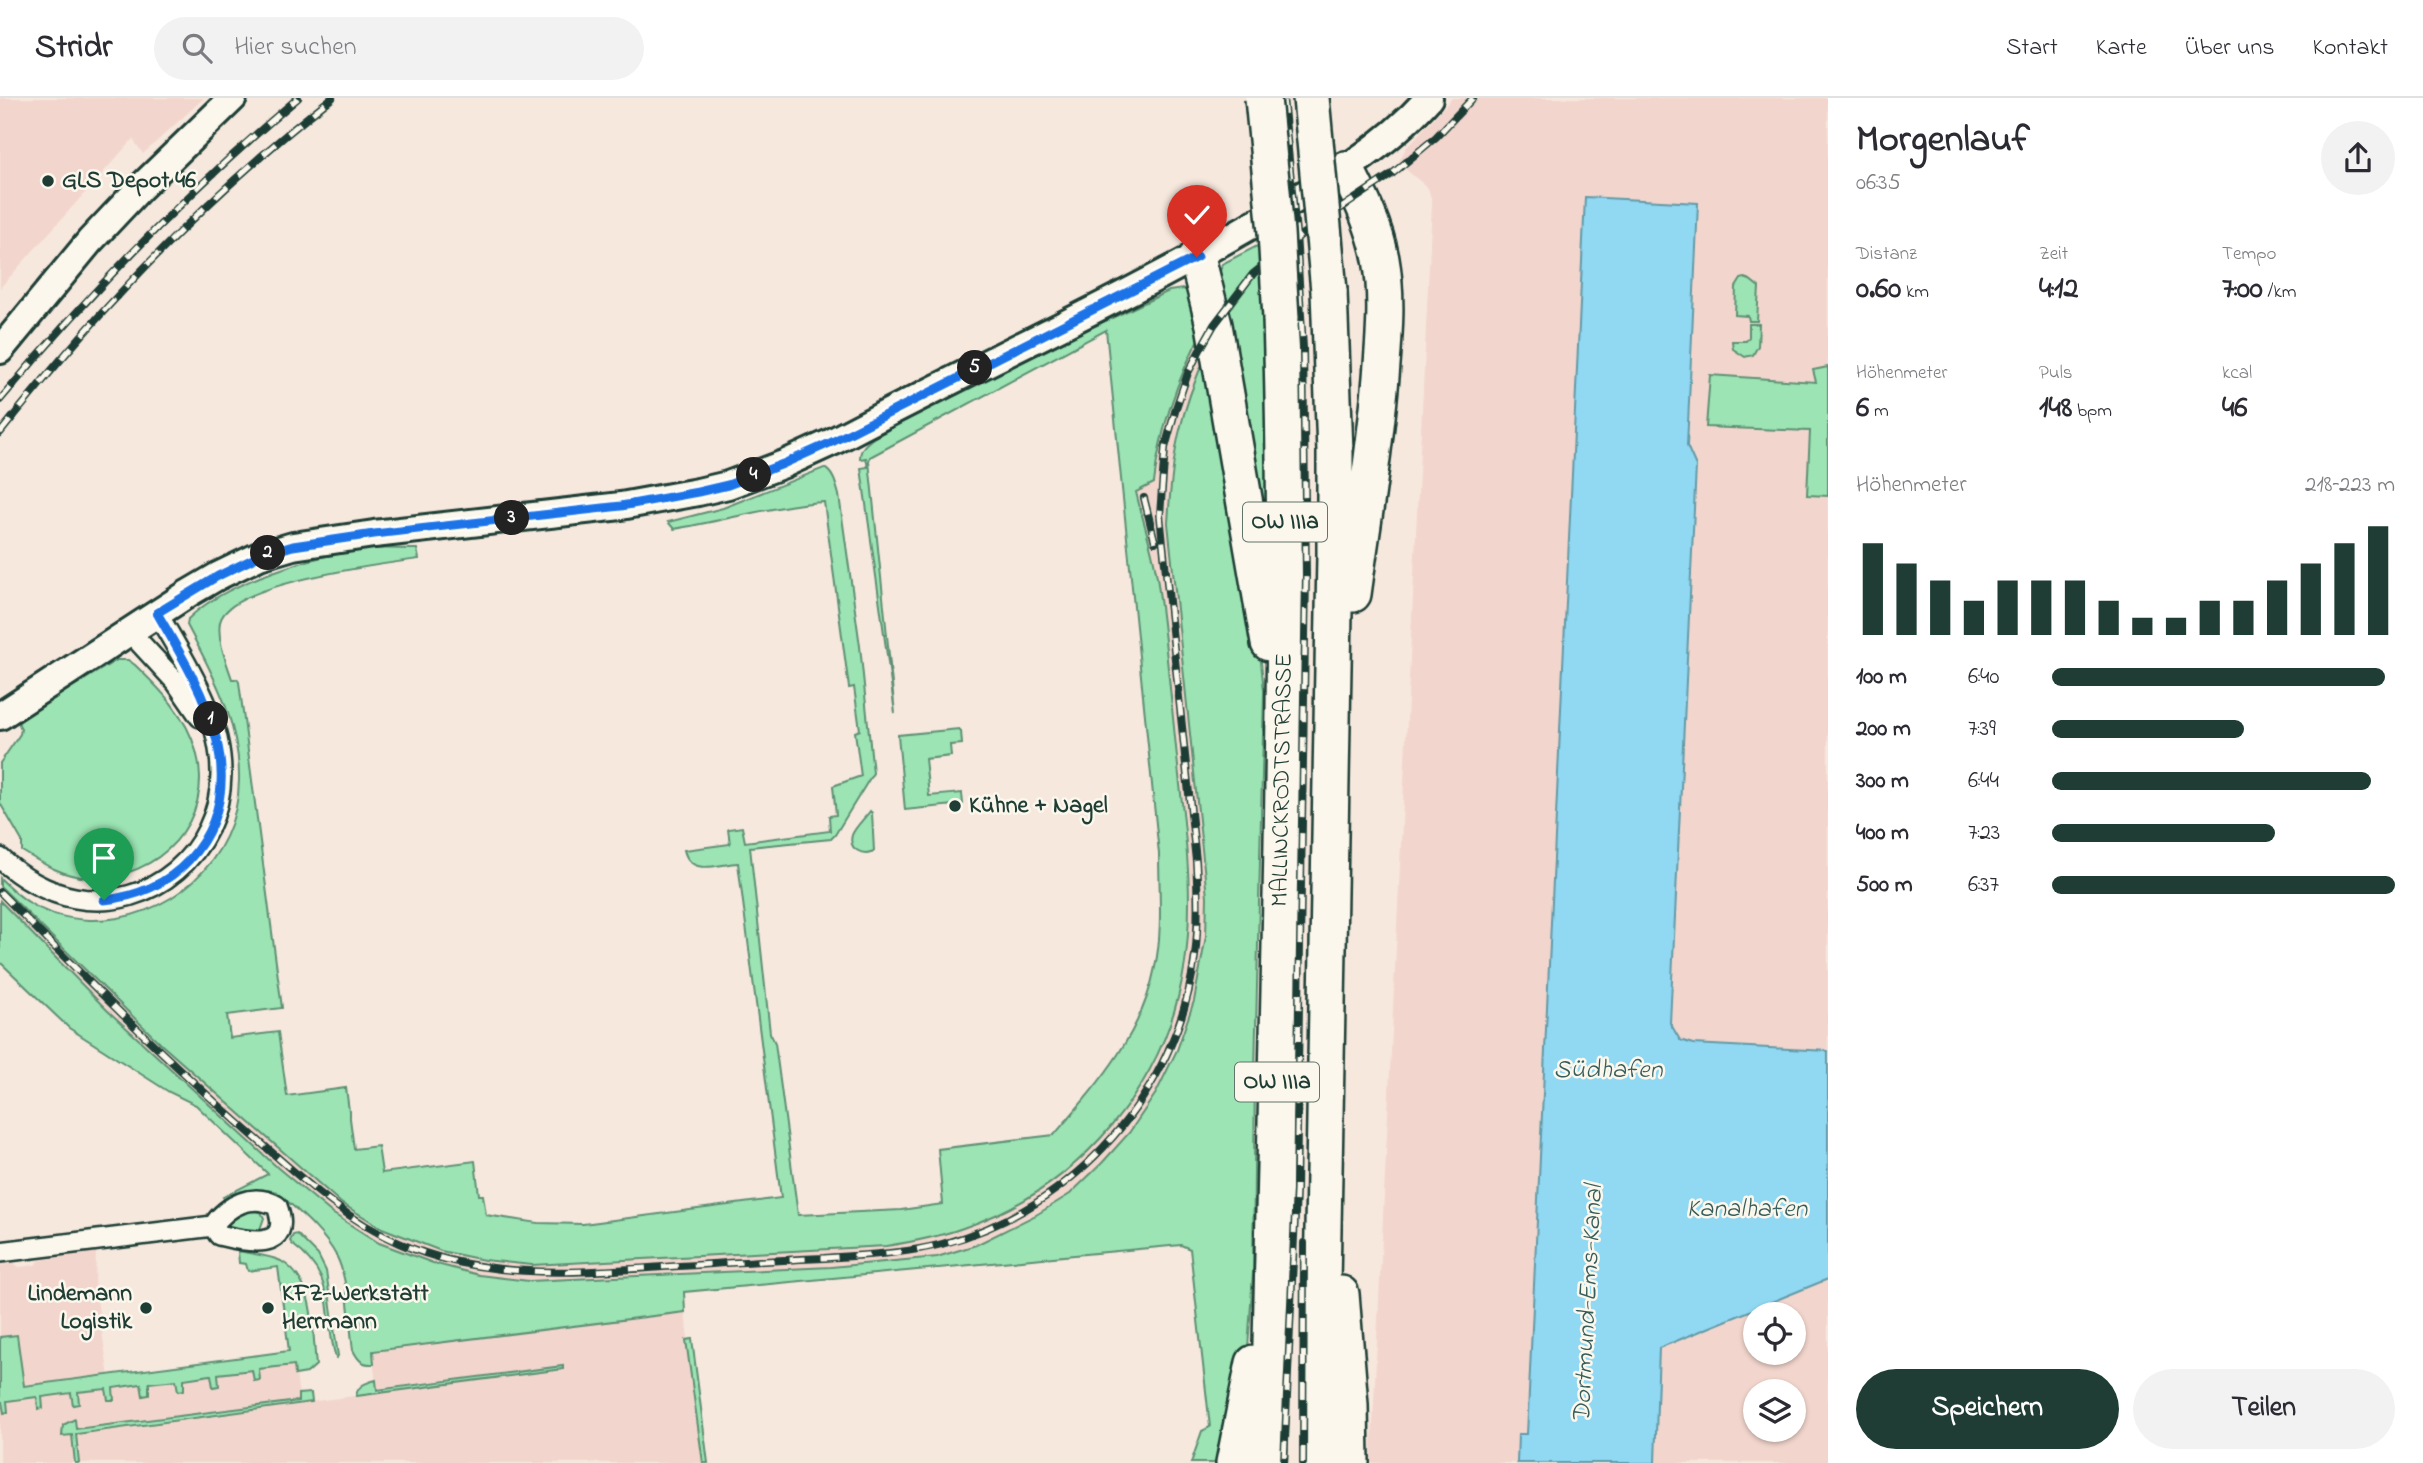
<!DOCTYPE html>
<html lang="de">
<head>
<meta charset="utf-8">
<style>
	:root { --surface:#fff; --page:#f2f2f3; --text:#2b2b33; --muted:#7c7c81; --line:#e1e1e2; --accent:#1f3d34 }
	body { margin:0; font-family:"Indie Flower",sans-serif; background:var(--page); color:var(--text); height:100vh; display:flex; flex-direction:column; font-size:26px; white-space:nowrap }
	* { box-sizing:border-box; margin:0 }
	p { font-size:23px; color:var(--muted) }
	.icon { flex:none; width:38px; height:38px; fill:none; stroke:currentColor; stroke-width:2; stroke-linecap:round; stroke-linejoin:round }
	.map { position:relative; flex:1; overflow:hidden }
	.side { display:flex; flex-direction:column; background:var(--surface); width:595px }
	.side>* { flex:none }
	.fabs { position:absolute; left:1743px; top:1204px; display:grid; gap:14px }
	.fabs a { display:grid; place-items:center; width:63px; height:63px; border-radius:50%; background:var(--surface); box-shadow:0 2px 5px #0004; font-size:35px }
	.pin { position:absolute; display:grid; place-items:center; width:60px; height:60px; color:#fff; margin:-72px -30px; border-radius:50% 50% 50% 0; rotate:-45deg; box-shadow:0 0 7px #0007 }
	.pin .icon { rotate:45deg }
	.km { position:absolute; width:35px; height:35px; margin:-18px; border-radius:50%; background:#222; color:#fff; font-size:19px; line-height:35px; text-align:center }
	.round { display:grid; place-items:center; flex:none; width:74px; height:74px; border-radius:37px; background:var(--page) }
	.overview { display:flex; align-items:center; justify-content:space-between; height:119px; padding:0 28px }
	h1 { font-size:38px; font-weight:800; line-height:52px }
	.stats { display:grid; grid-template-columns:repeat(3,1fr); gap:10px; height:119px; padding:7px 28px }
	.stats div { display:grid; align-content:center }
	.stats b { font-size:30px; font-weight:800 }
	.stats small { font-size:19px; font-weight:400 }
	.stats p { font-size:19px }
	.chart { height:196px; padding:14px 28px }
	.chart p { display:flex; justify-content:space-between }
	.chart svg { width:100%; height:126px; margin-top:7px; stroke:var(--accent); stroke-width:6 }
	.primary-button { display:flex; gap:14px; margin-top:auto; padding:14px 28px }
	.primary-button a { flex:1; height:80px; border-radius:42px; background:var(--accent); color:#fff; font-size:28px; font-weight:800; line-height:80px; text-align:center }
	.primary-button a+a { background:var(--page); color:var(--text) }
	ul { padding:0 28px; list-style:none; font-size:23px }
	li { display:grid; grid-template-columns:112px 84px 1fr; align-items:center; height:52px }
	li i { height:18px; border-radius:9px; background:var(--accent) }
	header { display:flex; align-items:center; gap:42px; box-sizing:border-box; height:98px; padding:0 35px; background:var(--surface); border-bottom:2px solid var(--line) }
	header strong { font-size:33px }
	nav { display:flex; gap:38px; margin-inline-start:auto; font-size:24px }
	.search { width:490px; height:63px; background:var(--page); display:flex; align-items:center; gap:18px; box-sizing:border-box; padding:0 24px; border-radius:38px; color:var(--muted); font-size:26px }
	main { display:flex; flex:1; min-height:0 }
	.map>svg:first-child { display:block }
	.built { fill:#f2d6cd; fill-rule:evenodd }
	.green { fill:#9ce4b3; stroke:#5e9074; stroke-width:2 }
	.water { fill:#91d8f3; stroke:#639aa7; stroke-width:2 }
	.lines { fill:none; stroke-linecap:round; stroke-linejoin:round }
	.street-casing { stroke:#1f3d34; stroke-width:24 }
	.secondary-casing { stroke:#1f3d34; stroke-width:32 }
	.highway-casing { stroke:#1f3d34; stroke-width:40 }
	.street { stroke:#fbf7ec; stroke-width:19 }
	.secondary { stroke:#fbf7ec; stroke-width:26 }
	.highway { stroke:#fbf7ec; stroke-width:35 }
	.rail-casing { stroke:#1f3d34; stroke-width:8 }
	.rail { stroke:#fbf7ec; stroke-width:5; stroke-dasharray:16; stroke-linecap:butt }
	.highway-bridge-casing { stroke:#1f3d34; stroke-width:40; stroke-linecap:butt }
	.highway-bridge { stroke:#fbf7ec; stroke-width:35 }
	.route-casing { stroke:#fff; stroke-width:14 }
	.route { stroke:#1a73e8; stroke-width:9 }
	.poi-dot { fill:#1f3d34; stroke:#fbf7ec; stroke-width:2.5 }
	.labels { text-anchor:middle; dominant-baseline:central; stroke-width:5; stroke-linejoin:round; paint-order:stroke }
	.shield { fill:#fbf7ec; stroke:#61756b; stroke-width:2 }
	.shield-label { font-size:23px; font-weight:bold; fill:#1f3d34 }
	.poi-label { font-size:24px; font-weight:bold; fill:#1f3d34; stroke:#fbf7ec; text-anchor:start }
	.street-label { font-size:24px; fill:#1f3d34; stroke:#fbf7ec }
	.water-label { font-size:26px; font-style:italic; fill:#365c5a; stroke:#fbf7ec }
</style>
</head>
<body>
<header>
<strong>Stridr</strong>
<div class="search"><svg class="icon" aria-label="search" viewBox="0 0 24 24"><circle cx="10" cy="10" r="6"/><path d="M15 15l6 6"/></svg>Hier suchen</div>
<nav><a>Start</a><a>Karte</a><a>Über uns</a><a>Kontakt</a></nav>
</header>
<main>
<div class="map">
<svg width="1828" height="1365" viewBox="0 0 1828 1365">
	<rect width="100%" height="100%" fill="#f7e8de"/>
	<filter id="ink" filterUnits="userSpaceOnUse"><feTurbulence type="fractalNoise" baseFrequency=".0143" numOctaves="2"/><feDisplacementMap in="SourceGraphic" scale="14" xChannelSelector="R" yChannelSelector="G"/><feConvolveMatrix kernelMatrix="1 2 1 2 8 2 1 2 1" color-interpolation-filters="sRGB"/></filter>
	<g filter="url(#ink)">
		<path class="built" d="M0,0H204L143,56L133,41L0,190Z
			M1452,0H1828V1365H1371L1432,104L1428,90L1398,65L1406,50ZM1755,1216H1794V1255H1755ZM1755,1293H1794V1332H1755Z
			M1204,230L1208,253L1181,320L1171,371L1168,425L1207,799L1206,838L1194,903L1156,995L1129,1035L1102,1065L1070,1096L999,1136L976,1147L937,1159L831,1169L529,1183L479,1177L433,1165L379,1145L332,1115L279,1070L107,912L0,803V788L163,948L341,1105L382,1130L441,1153L484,1162L532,1167L886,1148L927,1141L1002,1113L1035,1096L1063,1076L1130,1005L1156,963L1174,915L1185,865L1189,819L1188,771L1158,484L1136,393L1154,384L1158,350L1170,304L1187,261Z
			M96,1154L95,1188L110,1285L294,1261L300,1305L377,1295L372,1253L685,1214L691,1267L708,1365H0V1167L14,1165L19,1169L28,1168L35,1167L40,1162Z"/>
		<path class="green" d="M1259,147L1265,248L1273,512L1219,177L1222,166Z
			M1744,180L1750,182L1759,189L1757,223H1749L1748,218L1735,217L1736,189L1741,181Z
			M1183,191L1193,195L1204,230C1178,279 1160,329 1154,385L1136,394C1143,424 1154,455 1158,486C1166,543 1171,602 1177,659C1184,727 1195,797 1185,865C1167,987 1080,1090 963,1130C938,1139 912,1144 886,1148L532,1167L484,1162L441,1153L382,1130L341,1105L163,948L0,788V780C10,790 21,800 33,807C49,816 70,821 89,822C168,824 238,763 239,682C240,624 213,577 187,527L188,521C225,484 317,456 368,451C384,450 401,451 417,451L419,461C383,466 228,485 220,524C217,542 226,563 232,581H237L239,584L282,910L227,917L230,940L278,934L287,998L346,990L354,1051L378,1048L382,1075L475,1063L479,1097H483L486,1117L538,1125L583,1126L781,1100L738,765C717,766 691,779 684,752L730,746L728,731L742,729L745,744L830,733L829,718L836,717L833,688L861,678L855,634L860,632L854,589L849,590L824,404C774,407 724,423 674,431L668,424L723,410L824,370C834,375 836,387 839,397L860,548L873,675L835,737L831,741L750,749L770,935L775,945L798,1117L901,1112L943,1106L938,1051L1054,1037C1098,986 1142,937 1155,869C1163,833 1159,793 1159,756L1106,232L870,359L869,363L895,615L861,370L868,369L866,360L860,361C860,350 865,347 873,340L1041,248L1097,227L1169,193Z
			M1749,226H1759L1758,248L1753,257L1745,259L1733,251L1732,243H1746L1749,239Z
			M1208,253L1258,535L1264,593L1255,973L1253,1175L1248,1251L1225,1365H1191L1202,1333L1210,1329L1190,1151L1181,1147L684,1194L685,1214L373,1253L374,1266C362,1267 358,1262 353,1252C349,1224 349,1184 337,1159C324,1134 298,1113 277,1094C257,1088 244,1095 226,1103L223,1099L268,1076L196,1007L169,994L69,930L0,864V803L107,912L278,1070L332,1115L379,1145L433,1165L479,1177L529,1183L831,1169L937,1159L976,1147L1036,1117L1070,1096L1102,1065L1129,1035L1156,995L1177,952L1194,903L1206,838L1207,799L1168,425C1172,358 1179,315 1208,253Z
			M1828,269V398L1807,397L1810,333L1706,329L1710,277L1816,284L1813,272Z
			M117,562H128L135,567C161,592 186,617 196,653C216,722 158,782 90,780C64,779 43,766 22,753V743L0,705V665L20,636L21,631L18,624L27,616Z
			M959,631L961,633L962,646L950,647L951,658L925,661L929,698L962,695L963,706L905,712L898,637Z
			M870,713L872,715L874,753C863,758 848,752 852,737C855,729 865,720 870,713Z
			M245,1112L261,1114L264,1120L259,1134L252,1136L223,1128Z
			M297,1136L318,1157L326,1173L338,1258L336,1260C321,1211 340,1182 292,1146L290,1143L293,1137Z
			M238,1153C251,1156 269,1157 281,1163C316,1183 312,1232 316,1267L307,1275L295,1277L294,1267L259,1271L260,1282L254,1283L252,1272L218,1276L219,1288L213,1289L211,1277L184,1281V1292L178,1293L176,1282L149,1285V1297L143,1298L141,1286L113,1290L114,1302H108L106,1291L78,1294L79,1306L73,1307L71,1295L42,1299L43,1310L38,1311L37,1299L7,1303L8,1314L4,1315L2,1304H0V1239L17,1237L24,1288L289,1253L278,1169L248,1173L246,1166L239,1165Z
			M692,1241L708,1365H703L686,1242Z
			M563,1268V1271L356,1298C358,1287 365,1285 376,1282L377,1292Z
			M311,1295L312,1304L76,1336L79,1365H75L72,1337L62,1338L63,1327L75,1321L76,1331L298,1303V1296Z"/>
		<path class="water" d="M1585,99L1698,105L1687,348L1696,368L1670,925L1680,942L1693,946L1828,953V1181L1659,1250L1655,1365H1517L1518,1336H1527Z"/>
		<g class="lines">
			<defs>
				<path id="street" d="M129,533L176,584L200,619
					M0,760C20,779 47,795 75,800C151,814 220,754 221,677C222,618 185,564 157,515
					M0,1154L213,1128C227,1107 253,1094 277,1108C294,1154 247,1144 219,1137L213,1128"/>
				<path id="secondary" d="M0,252L90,143L139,91L233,0
					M0,618L189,495L218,478L259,458L293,448L374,436L621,408L698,394L728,387L784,366L832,344C973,269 1119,204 1257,124C1319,88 1381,54 1429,0"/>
				<path id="highway" d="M1346,71C1361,100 1375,129 1381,161C1388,200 1384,240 1381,279C1375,352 1363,424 1353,496
					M1197,159L1214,227L1269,545
					M1341,1196L1350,1307L1351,1365
					M1234,1365L1254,1265
					M1268,1365C1273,1208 1275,1051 1279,893C1284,669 1288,445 1281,220
					M1322,1365L1321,1244L1335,457V354L1329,193"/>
			</defs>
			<use href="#street" class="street-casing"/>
			<use href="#secondary" class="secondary-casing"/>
			<use href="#highway" class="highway-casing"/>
			<use href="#street" class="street"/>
			<use href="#secondary" class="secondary"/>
			<use href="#highway" class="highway"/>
			<defs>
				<path id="rail" d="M1283,0L1296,135L1303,250L1306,477L1296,1093L1284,1365
					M0,302C91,193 189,92 298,0
					M0,335C98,212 207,97 332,0
					M1144,400L1155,444
					M0,794C82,877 164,960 252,1037C298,1077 342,1120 399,1145C493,1187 597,1172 697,1167C739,1164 782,1162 824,1160C864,1157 904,1156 942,1146C1075,1111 1178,994 1195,858C1199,826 1198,795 1196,763L1160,417L1165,350L1176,310L1188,275L1201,250L1214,227L1253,176L1301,137L1392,76L1436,39L1473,0
					M1303,1365L1304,1145"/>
			</defs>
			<use href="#rail" class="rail-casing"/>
			<use href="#rail" class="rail"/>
			<defs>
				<path id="highway-bridge" d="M1263,0L1276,134L1281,220
					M1311,0L1329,193"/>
			</defs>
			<use href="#highway-bridge" class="highway-bridge-casing"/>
			<use href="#highway-bridge" class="highway-bridge"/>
		</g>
	</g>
	<g class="lines" filter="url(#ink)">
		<defs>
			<path id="route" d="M104,802C136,799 167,786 189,762C259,684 200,589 157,515L218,478L259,458L293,448L374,436L621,408L698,394L728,387L783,366L832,344L1197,159"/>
		</defs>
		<use href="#route" class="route-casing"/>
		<use href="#route" class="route"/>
	</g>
	<g class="poi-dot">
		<circle cx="48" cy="83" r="7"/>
		<circle cx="955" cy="708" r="7"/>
		<circle cx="146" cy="1210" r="7"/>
		<circle cx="268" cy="1210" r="7"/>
	</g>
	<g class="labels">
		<g class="shield">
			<rect x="1243" y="404.5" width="84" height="39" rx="5"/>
			<rect x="1235" y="964.5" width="84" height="39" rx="5"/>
		</g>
		<g class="shield-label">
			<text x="1285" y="424">OW IIIa</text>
			<text x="1277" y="984">OW IIIa</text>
		</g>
		<g class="poi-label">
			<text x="62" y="83">GLS Depot 46</text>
			<text x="969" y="708">Kühne + Nagel</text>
			<text x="132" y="1196" text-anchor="end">Lindemann<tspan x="132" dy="28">Logistik</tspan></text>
			<text x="282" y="1196">KFZ-Werkstatt<tspan x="282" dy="28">Herrmann</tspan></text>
		</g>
		<g class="street-label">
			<text transform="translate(1283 682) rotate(-89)">MALLINCKRODTSTRASSE</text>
		</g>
		<g class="water-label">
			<text x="1608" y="973">Südhafen</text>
			<text x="1747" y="1112">Kanalhafen</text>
			<text transform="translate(1589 1206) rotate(-87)">Dortmund-Ems-Kanal</text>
		</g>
	</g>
</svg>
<div class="fabs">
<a><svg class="icon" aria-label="locate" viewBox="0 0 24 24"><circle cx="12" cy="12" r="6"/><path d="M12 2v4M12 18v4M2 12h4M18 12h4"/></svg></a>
<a><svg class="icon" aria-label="layers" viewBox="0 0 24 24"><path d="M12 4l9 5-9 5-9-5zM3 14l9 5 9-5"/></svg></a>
</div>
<div class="pin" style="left:104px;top:802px;background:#1e9e55"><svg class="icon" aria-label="arrive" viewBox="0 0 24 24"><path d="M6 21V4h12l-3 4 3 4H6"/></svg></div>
<div class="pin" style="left:1197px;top:159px;background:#d93025"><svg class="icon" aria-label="check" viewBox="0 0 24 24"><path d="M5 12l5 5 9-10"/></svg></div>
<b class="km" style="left:211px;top:621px">1</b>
<b class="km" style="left:268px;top:455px">2</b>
<b class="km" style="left:512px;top:420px">3</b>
<b class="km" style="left:754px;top:377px">4</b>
<b class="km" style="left:975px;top:270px">5</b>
</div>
<section class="side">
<div class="overview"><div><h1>Morgenlauf</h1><p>06:35</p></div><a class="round"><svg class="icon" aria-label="share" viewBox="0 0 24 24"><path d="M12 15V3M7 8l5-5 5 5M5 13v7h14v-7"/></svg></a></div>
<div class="stats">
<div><p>Distanz</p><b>0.60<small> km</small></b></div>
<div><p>Zeit</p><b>4:12</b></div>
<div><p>Tempo</p><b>7:00<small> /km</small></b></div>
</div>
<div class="stats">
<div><p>Höhenmeter</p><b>6<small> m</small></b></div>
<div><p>Puls</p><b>148<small> bpm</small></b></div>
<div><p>kcal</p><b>46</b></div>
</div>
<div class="chart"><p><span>Höhenmeter</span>218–223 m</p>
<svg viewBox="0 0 160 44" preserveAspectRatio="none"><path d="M5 44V12M15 44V19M25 44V25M35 44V32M45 44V25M55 44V25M65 44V25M75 44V32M85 44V38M95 44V38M105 44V32M115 44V32M125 44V25M135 44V19M145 44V12M155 44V6"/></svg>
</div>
<ul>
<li><b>100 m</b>6:40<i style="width:97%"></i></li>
<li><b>200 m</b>7:39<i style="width:56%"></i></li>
<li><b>300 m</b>6:44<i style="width:93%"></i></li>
<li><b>400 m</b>7:23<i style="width:65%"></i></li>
<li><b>500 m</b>6:37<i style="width:100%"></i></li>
</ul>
<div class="primary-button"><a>Speichern</a><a>Teilen</a></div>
</section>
</main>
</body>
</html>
